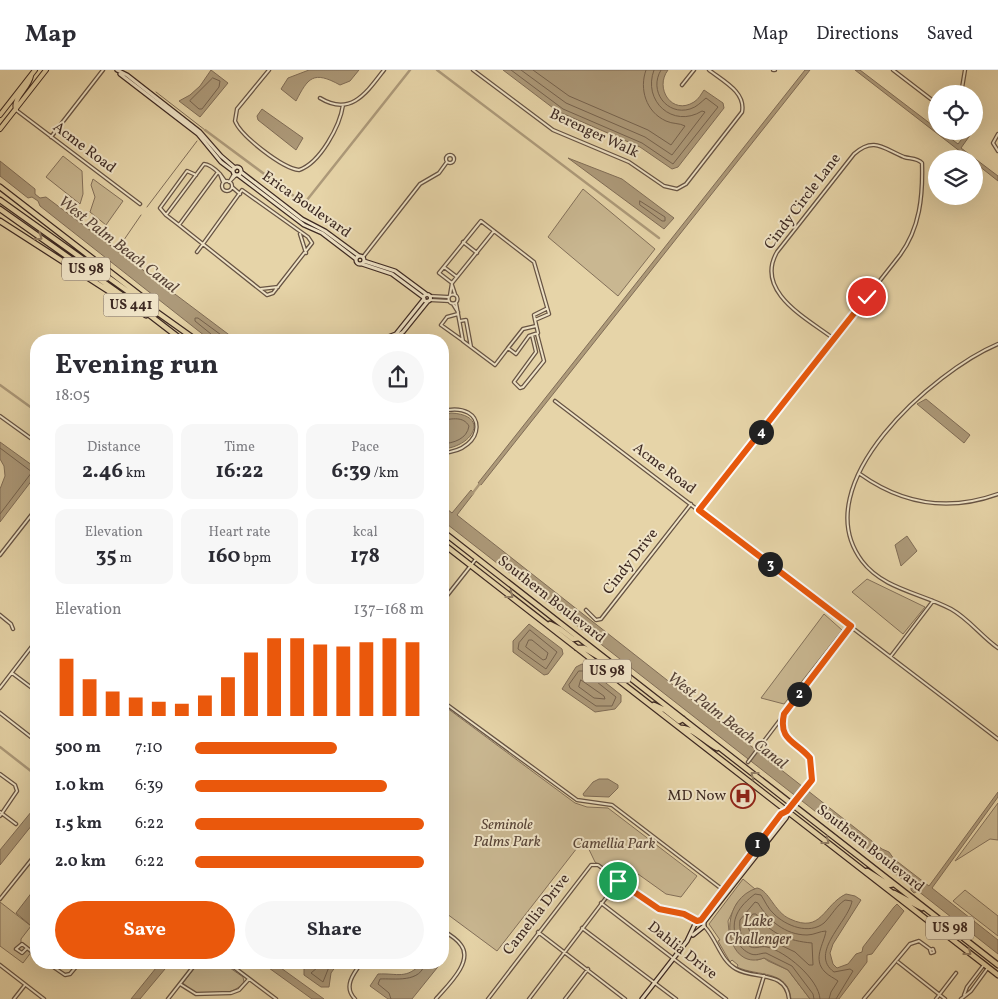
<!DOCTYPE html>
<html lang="en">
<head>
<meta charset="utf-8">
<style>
	:root { --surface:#fff; --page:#f7f7f7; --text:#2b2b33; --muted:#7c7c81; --line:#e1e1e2; --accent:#ea580c }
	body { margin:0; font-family:Vollkorn,serif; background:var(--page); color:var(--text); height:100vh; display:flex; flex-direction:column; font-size:19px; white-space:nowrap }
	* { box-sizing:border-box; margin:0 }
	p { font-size:16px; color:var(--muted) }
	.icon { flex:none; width:28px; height:28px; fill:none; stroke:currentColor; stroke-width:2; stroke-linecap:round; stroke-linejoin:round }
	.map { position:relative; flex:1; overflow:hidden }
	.sheet { position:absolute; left:30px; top:264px; width:419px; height:635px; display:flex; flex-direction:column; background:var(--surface); border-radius:20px; box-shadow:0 5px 20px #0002 }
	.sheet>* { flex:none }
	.buttons { position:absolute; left:928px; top:15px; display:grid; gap:10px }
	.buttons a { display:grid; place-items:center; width:55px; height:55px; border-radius:50%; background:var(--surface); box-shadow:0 5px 20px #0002; font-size:25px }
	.pin { position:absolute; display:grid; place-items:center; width:42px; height:42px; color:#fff; margin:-21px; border:2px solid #fff; border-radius:50%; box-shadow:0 1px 5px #0007 }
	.km { position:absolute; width:25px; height:25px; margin:-12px; border-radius:50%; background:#222; color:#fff; font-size:14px; line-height:25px; text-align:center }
	.round { display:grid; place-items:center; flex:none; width:52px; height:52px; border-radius:26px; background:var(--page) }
	.summary { display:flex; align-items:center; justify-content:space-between; height:85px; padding:0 25px }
	h1 { font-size:28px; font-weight:700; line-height:38px }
	.stats { display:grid; grid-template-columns:repeat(3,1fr); gap:8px; height:85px; padding:5px 25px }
	.stats div { display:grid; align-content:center; border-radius:12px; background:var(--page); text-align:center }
	.stats b { font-size:21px; font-weight:700 }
	.stats small { font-size:14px; font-weight:400 }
	.stats p { font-size:14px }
	.chart { height:140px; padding:10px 25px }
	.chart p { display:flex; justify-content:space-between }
	.chart svg { width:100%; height:90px; margin-top:5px; stroke:var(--accent); stroke-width:6 }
	.cta { display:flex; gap:10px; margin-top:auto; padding:10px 25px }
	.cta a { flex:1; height:58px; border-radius:30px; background:var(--accent); color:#fff; font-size:20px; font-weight:700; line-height:58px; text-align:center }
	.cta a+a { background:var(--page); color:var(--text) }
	ul { padding:0 25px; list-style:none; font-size:16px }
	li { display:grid; grid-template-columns:80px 60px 1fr; align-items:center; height:38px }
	li i { height:12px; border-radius:6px; background:var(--accent) }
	header { display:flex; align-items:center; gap:30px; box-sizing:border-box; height:70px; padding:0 25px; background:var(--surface); border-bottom:1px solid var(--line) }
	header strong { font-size:24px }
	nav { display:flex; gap:28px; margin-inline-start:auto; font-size:18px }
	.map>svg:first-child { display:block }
	.green { fill:#c9b791; stroke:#83705a }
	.water { fill:#ad9a7a; stroke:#806d57 }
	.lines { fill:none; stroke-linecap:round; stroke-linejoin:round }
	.shore { stroke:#75624e; stroke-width:1 }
	.stream { stroke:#806d57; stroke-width:1 }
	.canal { stroke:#ad9a7a; stroke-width:2.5 }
	.street-casing { stroke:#675444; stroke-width:4.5 }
	.secondary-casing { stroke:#3d2922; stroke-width:5.5 }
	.primary-casing { stroke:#3d2922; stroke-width:6 }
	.highway-casing { stroke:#3d2922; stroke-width:7 }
	.street { stroke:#efe3c6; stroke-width:2 }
	.secondary { stroke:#efe3c6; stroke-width:3 }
	.primary { stroke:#e6d4a8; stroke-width:4 }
	.highway { stroke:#e6d4a8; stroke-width:4.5 }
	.oneway { stroke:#927e65 }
	.route-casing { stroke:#fff; stroke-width:10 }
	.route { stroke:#ea580c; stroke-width:6 }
	.labels { text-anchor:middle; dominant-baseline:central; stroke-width:4; stroke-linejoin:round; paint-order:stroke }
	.shield { fill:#efe3c6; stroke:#726153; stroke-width:1 }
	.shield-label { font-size:14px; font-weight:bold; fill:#3d2922 }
	.street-label { font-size:15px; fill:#3d2922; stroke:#efe3c6 }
	.poi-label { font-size:15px; fill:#3d2922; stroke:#efe3c6; text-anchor:end }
	.park-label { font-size:15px; font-style:italic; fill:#594538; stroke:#efe3c6 }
	.water-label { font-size:16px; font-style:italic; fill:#594538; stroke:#efe3c6 }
</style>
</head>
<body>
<header>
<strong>Map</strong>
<nav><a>Map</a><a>Directions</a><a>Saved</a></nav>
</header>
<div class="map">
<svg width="998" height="929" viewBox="0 0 998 929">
	<rect width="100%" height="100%" fill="#e6d4a8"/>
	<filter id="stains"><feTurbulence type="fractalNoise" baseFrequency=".004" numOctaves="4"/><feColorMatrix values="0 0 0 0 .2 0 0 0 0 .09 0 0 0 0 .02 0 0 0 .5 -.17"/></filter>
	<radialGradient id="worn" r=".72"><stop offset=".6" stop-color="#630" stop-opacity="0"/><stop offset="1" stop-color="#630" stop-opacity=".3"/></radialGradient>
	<path class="green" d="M63,86L82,101L83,124L80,134L46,107Z
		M93,109L123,131L106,155L90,142L95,127L91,115Z
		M583,119L655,179L618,226L548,167Z
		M867,509L925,537L903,564L852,522Z
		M824,544L842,560L784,634L761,628Z
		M443,635L575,733L587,737L608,738L697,806L681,827L666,824L638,804L629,816L595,792L584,769L497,881L443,841Z
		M998,733V770L990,769L955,791Z
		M743,809L755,819L737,833L728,851L729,862L735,878L757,890L764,888L768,891L788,900L810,929H791C788,899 758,907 737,897L738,895L732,890L730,892L718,871L720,870L709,854Z
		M965,820L998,846V866L953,831Z
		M0,832L31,856L21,869V873L32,881L23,893L0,876Z
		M199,892L223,893L243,907L244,912C234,926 209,925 193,922L183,913Z"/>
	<path class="water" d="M211,0L228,13L200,47L179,31L190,25L200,16Z
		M309,0H359L350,11L340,15C313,0 308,8 296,31L281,19L288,8Z
		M503,0H668C654,18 672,46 694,32C699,29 701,24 704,20L723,33L724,38L678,97L672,99L640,77L557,41Z
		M805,0H810L481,415L478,413Z
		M855,0H860L936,58V61H941L958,74L968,61H973L961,78L998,106V111L974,92V89H970Z
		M262,39L303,68L296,80L258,50L257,46Z
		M568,88L622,109L674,148L664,159Z
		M0,91L35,119V124L40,128L46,127L236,270H210L40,136L38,131L32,127L28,128L0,106Z
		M926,329L970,365L964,373L917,334Z
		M451,343C490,345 474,376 443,379V346Z
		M0,372L36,398V405L0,452V419L5,406L4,396L0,389Z
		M471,420L474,423L457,445L882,779L889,782L894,789L929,816L998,722V727L932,818L998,870V884L918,821L914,823L911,820V816L443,451L442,435L452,443Z
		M907,466L917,481L901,496L895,475Z
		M529,554L562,579L563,584L548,604L544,605L513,582V571Z
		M582,594L621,625V632L615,639L595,642L562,619L576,597Z
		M599,709H608L618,715V718L609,727L584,726L583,724L593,712Z
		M36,736V750L0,795V780Z
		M36,817V860L16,843Z
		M757,818C769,820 774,842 790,849C822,864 823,835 846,824L855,826L861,830L833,874L830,883L833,894L837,898L848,894L856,884L862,882L863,877L894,837L897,834L904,841L872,884L867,885V892L839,929H810L788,900L764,888C726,903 714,832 757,818Z
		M160,893H170L140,929H131Z
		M262,893H274L324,929H312Z
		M316,893H338L331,903L329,917H321L304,905V899Z
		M422,893H441L412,929H388L370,916L378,904C398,903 406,910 422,893Z"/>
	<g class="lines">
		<path class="shore" d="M511,0L563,39L642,73L673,94L718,37L706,28C701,32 697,37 690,39C667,46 648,21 661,0
			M521,0L566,33L645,67L672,85L705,42L702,41C673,59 642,31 654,0
			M533,0L569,26L648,60L671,75L685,56C680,53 672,54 666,51C646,42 639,19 646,0
			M213,8L220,11L219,17L202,39H199L190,31Z
			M640,131L665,147V151H662L640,135Z
			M213,270L211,264L195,251V248H198L228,270
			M442,350C453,349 463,346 469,356C467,369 454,373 442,374
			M0,378L32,402L0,444
			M530,560L557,582L546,599L518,579L519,573Z
			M529,570H532L548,583L546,589L543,590L526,577Z
			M579,601H583L616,627L612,636H596L570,618L569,615Z
			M581,610L604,626L605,629L594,628L579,617Z
			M753,844H756C770,864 789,871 812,873L813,895H809L795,882L772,871L752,869L747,853Z
			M319,892L318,897L311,903L323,912L331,892
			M391,929L389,923L378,914L380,909C393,908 422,914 425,892
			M814,929L813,924L792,896L766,883C760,883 757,886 751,884C744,881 740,877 737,870C729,850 739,836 755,824L761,825C765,831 768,839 774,844C786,856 809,865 824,853C832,845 836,836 845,830L852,831C849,851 808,883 834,902L850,899L853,901L836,929
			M820,929C819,909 785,881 767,877C760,875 754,881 748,875C741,870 739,858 740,850L755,832L758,833C768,850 785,865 807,865C814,865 820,861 826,861C824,874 812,889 825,902C829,906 834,908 838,911L831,922L829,929"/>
		<path class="stream" d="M156,22L205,60
			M147,137L197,71
			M117,180L141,145"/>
		<path class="canal" d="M437,0L659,168
			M205,60L302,132L307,130L410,0
			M0,315L36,341
			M472,424L481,412
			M0,677L36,705"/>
		<defs>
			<path id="street" d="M269,0L237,39L235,51C241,66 282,98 299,100C320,93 340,56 343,35
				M473,0L553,60L629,92L664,116L677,119L686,114L742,42C746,22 723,11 709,0
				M773,0H775
				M893,0L936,33
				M682,15L694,0
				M961,24L965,0
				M320,28C351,47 367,22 384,0
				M16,40L140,134
				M998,64L993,73L998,81
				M51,67L103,0
				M446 89a4 4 0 1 1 8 0a4 4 0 1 1-8 0Z
				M218,102L179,155L166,145L204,94C210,94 216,100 220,104
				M222 116a5 5 0 1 1 10 0a5 5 0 1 1-10 0Z
				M230,111L234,104
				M223,112L220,104L225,111
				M229,112L236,105
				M232,117L240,124
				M166,145L160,138L187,101L196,105
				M179,155L267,225L273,223L312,173L308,167L242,120L203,174L197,182
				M300,164L306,183
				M463,172L477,183
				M363,187L420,114L439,103L447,92
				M444,197L457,207
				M452,215L455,224
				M261,219L278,217
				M448.5 229a4.5 4.5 0 1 1 9 0a4.5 4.5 0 1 1-9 0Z
				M450,225L452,213
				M430,226L448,227
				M430,230L449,231
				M456,233L463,271L471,277L466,250L460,251
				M453,234L458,242
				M458,244L447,247L441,255L462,270
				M535,250L534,245L546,239
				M532,265L536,282L514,312L520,318L523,317L544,291L537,264
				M998,274C934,301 804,414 862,491C883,519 921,523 951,539C969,549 981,566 998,578
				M471,277L495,295L508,278L516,284L529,266L538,263L535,250L549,244L534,192L481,151L439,203L452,213L494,161
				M508,278L523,259L536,256
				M442,321V323
				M442,330L445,340
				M555,331L998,669
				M442,341C489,330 487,381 442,383
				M0,346L36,372
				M860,404C902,434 948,442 998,424
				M699,440C767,355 833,270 900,185C920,158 923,126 922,93C917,88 910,89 904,87C884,79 874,66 854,84L777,182C754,222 808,249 834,269
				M0,485L36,439
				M442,532L476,489
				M586,540L596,550L601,549L691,434
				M0,545L11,554L13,559
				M891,586L933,531
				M12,603L36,621
				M0,618L36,571
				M442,631L577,730L612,735L727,823
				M0,643L36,671
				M748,692L783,646
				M0,704L15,715L17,721L0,746
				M797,730C812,720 811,704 810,688C796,671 778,671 784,644L851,556
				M793,734L807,717
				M0,742L16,754
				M0,829L36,784
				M601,833L726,929
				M704,856C717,869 720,890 736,899C755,910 786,900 789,929
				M582,858L676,929
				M538,862L625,929
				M27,878L22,883L16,879L22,874L36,885
				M933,879L934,882L931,883L930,880Z
				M46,892L65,905L70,904L80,892
				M227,892L276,929
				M898,892L945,929
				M0,895L44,929
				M180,914L196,924L231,923L239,920L249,909
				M964,925L967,917L983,896
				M14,929L25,915
				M168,929L197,892
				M355,929C343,917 353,904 362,892
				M436,929C446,917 474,892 461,875C457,869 449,864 442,860
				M488,929L591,795H598L654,837L664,841L686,845L697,851
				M529,929L618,812
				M565,929L588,899
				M757,929L764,906
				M864,929L910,874L919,871L930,879
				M936,929L956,903
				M961,929L971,921L987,899"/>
			<path id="secondary" d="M117,0L127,5L200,62L221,86L235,98
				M120,4L198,64L221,92L233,101
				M233 101a4 4 0 1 1 8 0a4 4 0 1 1-8 0Z
				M241,102L302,149L325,161L359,186
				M238,105L304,155L322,163L356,189
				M356 190a4 4 0 1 1 8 0a4 4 0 1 1-8 0Z
				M364,191L395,201L426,224
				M362,194L392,204L423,227
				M423.5 228a3.5 3.5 0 1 1 7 0a3.5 3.5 0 1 1-7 0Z
				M380,270L396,264L424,229
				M391,270L403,262L428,231
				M693,865L704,856V852L786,748L792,735
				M642,929L687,871L696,852L703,847L781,744L787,741"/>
			<path id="primary" d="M16,39C12,29 29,18 31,6
				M0,45L35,0
				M0,59L46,0"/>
			<path id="highway" d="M0,117L145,229
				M0,130L196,270
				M0,139L143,240L182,270
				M0,151L146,245
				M442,461L998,895
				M442,473L998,905
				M550,554L560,559L573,569L579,568
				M577,578H584L607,592
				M654,635L665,640L679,651L683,649
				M681,658C692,657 706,673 717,678
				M867,801L889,815L894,814
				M894,823L922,838"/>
		</defs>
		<use href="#street" class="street-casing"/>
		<use href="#secondary" class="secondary-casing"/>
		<use href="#primary" class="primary-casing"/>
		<use href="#highway" class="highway-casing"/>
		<use href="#street" class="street"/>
		<use href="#secondary" class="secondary"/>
		<use href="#primary" class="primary"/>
		<use href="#highway" class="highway"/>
	</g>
	<defs><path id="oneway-chevron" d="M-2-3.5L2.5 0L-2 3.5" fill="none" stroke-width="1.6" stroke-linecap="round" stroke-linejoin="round" transform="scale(1.25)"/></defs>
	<g class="oneway">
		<use href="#oneway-chevron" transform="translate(39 167) rotate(36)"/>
		<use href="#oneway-chevron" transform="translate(510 525) rotate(38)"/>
		<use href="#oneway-chevron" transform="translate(754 705) rotate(-142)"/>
		<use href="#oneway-chevron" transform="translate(826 771) rotate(38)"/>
		<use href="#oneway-chevron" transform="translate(968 882) rotate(38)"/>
	</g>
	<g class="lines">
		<defs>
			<path id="route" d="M618,811L659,839L684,844L697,851L701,850L781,744L787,741L812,710L810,688C796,671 778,671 784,644L851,556L699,440L867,227"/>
		</defs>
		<use href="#route" class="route-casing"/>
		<use href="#route" class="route"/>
	</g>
	<defs>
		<symbol id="hospital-ring" viewBox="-11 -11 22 22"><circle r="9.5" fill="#efe3c6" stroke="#8f2418" stroke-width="1.5"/><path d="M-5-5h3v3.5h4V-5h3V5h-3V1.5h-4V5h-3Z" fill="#8f2418"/></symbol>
	</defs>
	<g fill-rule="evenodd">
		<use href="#hospital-ring" x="729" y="712" width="28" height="28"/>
	</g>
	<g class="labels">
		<g class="shield">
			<rect x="62" y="187.5" width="48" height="23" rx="4"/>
			<rect x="103.5" y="223.5" width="55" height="23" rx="4"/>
			<rect x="583" y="589.5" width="48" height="23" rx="4"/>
			<rect x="926" y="846.5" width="48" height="23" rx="4"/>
		</g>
		<g class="shield-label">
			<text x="86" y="199">US 98</text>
			<text x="131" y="235">US 441</text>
			<text x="607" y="601">US 98</text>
			<text x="950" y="858">US 98</text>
		</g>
		<g class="street-label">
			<text transform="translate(594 64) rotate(25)">Berenger Walk</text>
			<text transform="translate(84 78) rotate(37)">Acme Road</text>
			<text transform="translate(803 132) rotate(-53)">Cindy Circle Lane</text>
			<text transform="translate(306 135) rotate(35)">Erica Boulevard</text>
			<text transform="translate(664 399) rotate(37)">Acme Road</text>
			<text transform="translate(631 492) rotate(-52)">Cindy Drive</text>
			<text transform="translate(551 530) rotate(38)">Southern Boulevard</text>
			<text transform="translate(870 779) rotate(38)">Southern Boulevard</text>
			<text transform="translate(537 845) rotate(-52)">Camellia Drive</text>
			<text transform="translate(682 881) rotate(38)">Dahlia Drive</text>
		</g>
		<g class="poi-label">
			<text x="726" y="726">MD Now</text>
		</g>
		<g class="park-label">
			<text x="507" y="755">Seminole<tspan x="507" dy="17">Palms Park</tspan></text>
			<text x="614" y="774">Camellia Park</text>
		</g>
		<g class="water-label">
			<text transform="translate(118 175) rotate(38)">West Palm Beach Canal</text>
			<text transform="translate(727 651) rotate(38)">West Palm Beach Canal</text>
			<text x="758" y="852">Lake<tspan x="758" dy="18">Challenger</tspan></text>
		</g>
	</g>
	<rect width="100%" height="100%" filter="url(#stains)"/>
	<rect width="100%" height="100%" fill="url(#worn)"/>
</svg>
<div class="buttons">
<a><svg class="icon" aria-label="locate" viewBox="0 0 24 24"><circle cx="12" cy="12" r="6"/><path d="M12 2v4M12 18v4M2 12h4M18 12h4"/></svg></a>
<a><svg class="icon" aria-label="layers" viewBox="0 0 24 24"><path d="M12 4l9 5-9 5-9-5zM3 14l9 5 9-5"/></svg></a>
</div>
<div class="pin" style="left:618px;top:811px;background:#1e9e55"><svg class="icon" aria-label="arrive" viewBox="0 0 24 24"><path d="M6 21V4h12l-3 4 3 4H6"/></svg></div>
<div class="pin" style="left:867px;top:227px;background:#d93025"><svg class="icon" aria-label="check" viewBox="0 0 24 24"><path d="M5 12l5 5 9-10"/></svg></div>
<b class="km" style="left:757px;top:774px">1</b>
<b class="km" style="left:799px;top:624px">2</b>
<b class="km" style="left:770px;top:494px">3</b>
<b class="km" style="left:761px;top:362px">4</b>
<section class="sheet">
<div class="summary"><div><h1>Evening run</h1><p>18:05</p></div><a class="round"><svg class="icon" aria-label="share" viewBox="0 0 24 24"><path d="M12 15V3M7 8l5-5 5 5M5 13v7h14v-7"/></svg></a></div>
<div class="stats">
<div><p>Distance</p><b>2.46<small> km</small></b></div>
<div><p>Time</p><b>16:22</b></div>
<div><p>Pace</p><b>6:39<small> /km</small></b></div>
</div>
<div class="stats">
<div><p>Elevation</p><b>35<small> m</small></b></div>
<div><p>Heart rate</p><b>160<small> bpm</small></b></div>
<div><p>kcal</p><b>178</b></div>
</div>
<div class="chart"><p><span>Elevation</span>137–168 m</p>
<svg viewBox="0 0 160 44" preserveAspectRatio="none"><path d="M5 44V16M15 44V26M25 44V32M35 44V35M45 44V37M55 44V38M65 44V34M75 44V25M85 44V13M95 44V6M105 44V6M115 44V9M125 44V10M135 44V8M145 44V6M155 44V8"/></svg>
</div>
<ul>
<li><b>500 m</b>7:10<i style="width:62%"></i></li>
<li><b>1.0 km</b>6:39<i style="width:84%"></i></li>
<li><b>1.5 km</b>6:22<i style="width:100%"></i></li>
<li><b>2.0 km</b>6:22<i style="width:100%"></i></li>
</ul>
<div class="cta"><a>Save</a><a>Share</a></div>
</section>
</div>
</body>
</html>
